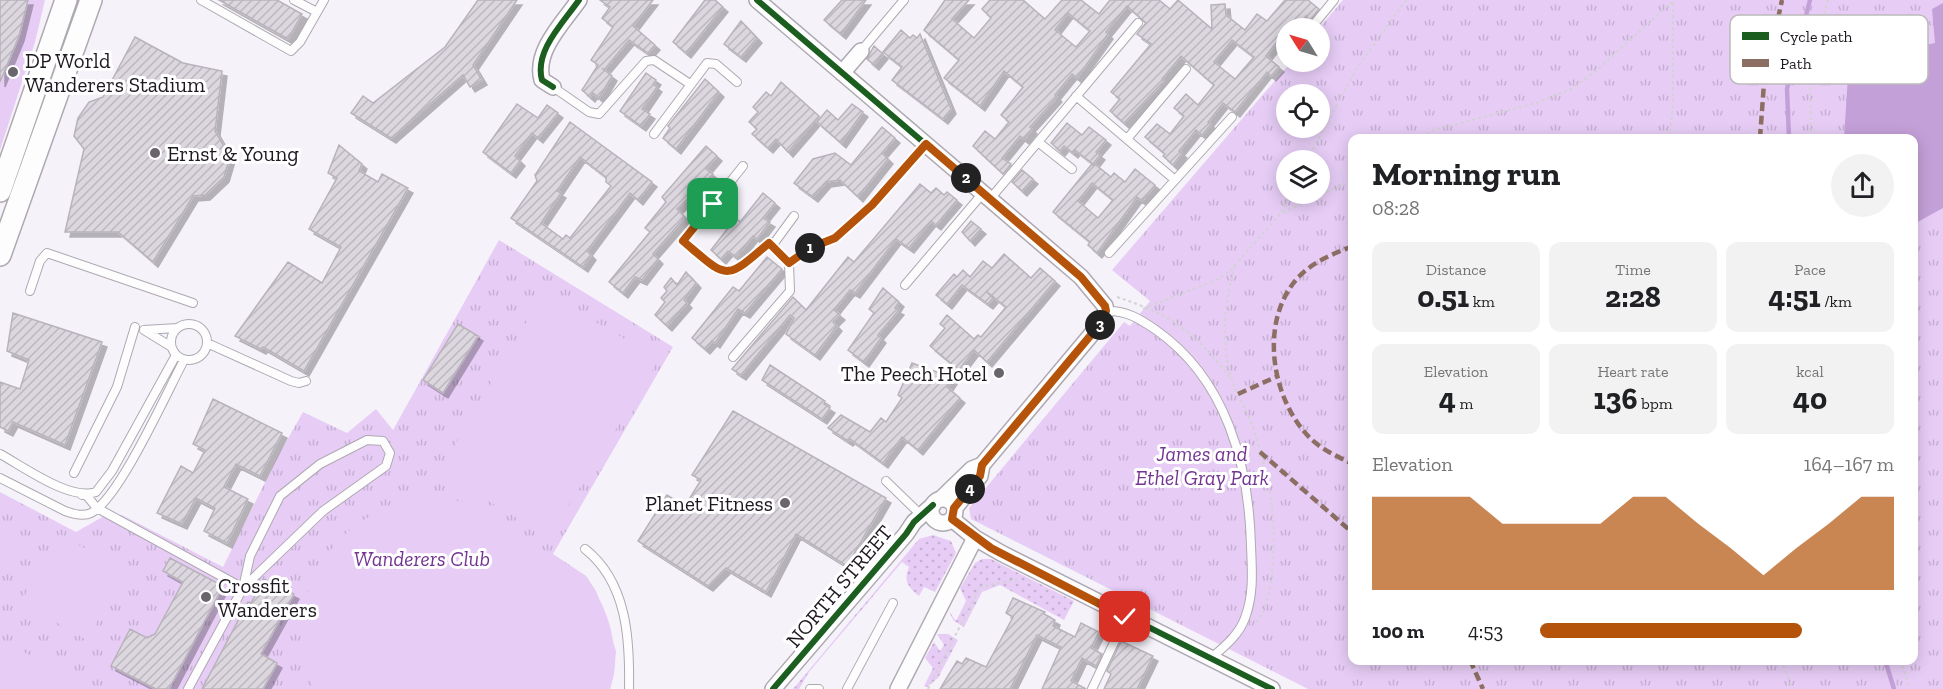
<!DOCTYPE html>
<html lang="en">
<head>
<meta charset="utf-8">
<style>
	:root { --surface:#fff; --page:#f2f2f2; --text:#202124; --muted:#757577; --accent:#b45309 }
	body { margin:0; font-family:"Zilla Slab",serif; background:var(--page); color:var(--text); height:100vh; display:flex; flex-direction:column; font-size:22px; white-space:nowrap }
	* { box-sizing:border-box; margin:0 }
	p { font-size:20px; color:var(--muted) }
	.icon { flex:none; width:33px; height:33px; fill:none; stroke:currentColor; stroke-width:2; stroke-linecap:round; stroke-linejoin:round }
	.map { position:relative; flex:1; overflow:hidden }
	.sheet { position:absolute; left:1348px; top:134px; width:570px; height:531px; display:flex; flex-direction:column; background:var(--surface); border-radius:12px; box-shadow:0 3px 15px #0003 }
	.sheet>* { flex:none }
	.needle { width:39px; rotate:307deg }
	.controls { position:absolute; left:1276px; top:18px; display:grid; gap:12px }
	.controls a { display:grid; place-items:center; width:54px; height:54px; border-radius:50%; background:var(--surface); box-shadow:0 3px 15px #0003; font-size:30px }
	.pin { position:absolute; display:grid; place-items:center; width:51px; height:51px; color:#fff; margin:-26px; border-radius:12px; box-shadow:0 3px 9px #0006 }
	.km { position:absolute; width:30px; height:30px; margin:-15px; border-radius:50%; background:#222; color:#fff; font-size:16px; line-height:30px; text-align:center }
	.round { display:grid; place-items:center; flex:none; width:63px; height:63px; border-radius:32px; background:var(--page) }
	.summary { display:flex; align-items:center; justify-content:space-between; height:102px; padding:0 24px }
	h1 { font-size:33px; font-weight:700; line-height:45px }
	.metrics { display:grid; grid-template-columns:repeat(3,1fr); gap:9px; height:102px; padding:6px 24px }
	.metrics div { display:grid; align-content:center; border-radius:12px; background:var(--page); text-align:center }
	.metrics b { font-size:30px; font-weight:700 }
	.metrics small { font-size:16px; font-weight:400 }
	.metrics p { font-size:16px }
	.chart { height:168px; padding:12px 24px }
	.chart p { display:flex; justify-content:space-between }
	.chart svg { width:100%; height:108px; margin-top:6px; fill:var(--accent); opacity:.7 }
	ul { padding:0 24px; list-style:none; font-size:20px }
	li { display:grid; grid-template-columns:96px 72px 1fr; align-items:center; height:45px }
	li i { height:15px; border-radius:8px; background:var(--accent) }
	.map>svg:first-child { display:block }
	.grass { fill:url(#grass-dots) }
	.park { fill:url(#park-tufts); fill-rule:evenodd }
	.pitch { fill:#e7cdf6 }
	.water { fill:#c4a0d8 }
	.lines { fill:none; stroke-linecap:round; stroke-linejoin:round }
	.stream { stroke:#c4a0d8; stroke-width:4.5 }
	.building { fill:url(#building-hatch); stroke:#b8b3bb; stroke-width:1.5; fill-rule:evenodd; filter:url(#shadow) }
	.service-casing { stroke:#aea9b1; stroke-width:10 }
	.minor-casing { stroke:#aea9b1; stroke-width:18 }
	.secondary-casing { stroke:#aea9b1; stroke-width:24 }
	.path { stroke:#d3d2d5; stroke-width:2; stroke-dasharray:3 3; stroke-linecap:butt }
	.service { stroke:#fefdfe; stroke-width:8 }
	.minor { stroke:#fefdfe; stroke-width:15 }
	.secondary { stroke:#fefdfe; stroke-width:21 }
	.quiet { stroke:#8d6e63; stroke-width:4.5; stroke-dasharray:9 4.5; stroke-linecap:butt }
	.cycleway-casing { stroke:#fff; stroke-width:10 }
	.cycleway { stroke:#1b5e20; stroke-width:6 }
	.route-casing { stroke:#fff; stroke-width:12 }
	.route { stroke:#b45309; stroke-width:8 }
	.poi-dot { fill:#6a646d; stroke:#fff; stroke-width:2 }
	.labels { text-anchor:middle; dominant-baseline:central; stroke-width:6; stroke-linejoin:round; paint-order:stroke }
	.poi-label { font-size:21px; fill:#1e1821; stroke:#fff; text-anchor:start }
	.park-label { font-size:21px; font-style:italic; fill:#733591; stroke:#fff }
	.street-label { font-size:21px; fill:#1e1821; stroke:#fff }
	.key { fill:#fff; stroke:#bcbabc; stroke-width:1.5 }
	.key-label { font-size:16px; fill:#1e1821 }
</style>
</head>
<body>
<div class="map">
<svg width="1943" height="689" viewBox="0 0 1943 689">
	<defs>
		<pattern id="grass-dots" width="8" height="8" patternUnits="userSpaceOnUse" patternTransform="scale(1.5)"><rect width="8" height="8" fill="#e7cdf6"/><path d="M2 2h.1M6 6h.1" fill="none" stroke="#c6afd3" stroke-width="1.8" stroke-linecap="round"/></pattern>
		<pattern id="park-tufts" width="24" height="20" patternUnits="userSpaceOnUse" patternTransform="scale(1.5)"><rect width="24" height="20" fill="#e7cdf6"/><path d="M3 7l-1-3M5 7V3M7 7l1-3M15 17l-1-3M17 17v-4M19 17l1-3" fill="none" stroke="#c6afd3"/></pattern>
		<pattern id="building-hatch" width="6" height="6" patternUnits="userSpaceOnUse" patternTransform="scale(1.5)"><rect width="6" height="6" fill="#dcd6df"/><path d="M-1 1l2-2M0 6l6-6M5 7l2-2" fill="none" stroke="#bcb7bf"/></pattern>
		<filter id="shadow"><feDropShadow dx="5" dy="5" stdDeviation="0" flood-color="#0004"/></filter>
	</defs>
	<rect width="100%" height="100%" fill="#f6f2fa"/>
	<path class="grass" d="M933,535L951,541L956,553L935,592L924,587L919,596C908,587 903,581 909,567L902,562L809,672L799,689H793L919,539Z
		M982,559H991L1074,601L1064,620L1000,585L982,592L964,627L954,621L948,610L956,621L966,601L960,588L975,563Z
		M937,634H948L958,640L938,678L927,687L924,686L933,668L925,658L934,642L940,651L944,645Z"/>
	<path class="park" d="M1343,0H1943V689H1308L971,519L969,508L1124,322L1130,326L1150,301L1112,270L1291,62H1320L1319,28ZM1287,94H1320V128H1287ZM1353,138H1914V660H1353ZM1287,160H1320V194H1287Z
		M499,240L673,347L553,554L586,576L596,591L616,651L614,674L610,689H0V492L76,532L104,516L122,515L223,567L277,458L303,412L347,433L376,409L393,430Z"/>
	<path class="pitch" d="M0,0H45L35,42L0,150Z
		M544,292L659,359L549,537L439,472Z
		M437,498L465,502L586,576C609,610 622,650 610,689H313C284,623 314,538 383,510C400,502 418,500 437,498Z
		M0,528L19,538L0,575Z
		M59,534L125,571L87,640L21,602Z
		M3,641L93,689H0V647Z"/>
	<path class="water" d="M1943,3V208L1914,224V138H1844L1851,29L1880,24L1911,48L1935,43L1932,9Z"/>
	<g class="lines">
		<path class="stream" d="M1789,138L1787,89L1810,0
			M1885,660L1894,689"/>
	</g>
	<path class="building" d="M0,0H28L19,36L0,82Z
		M219,0H277L302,14L288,39Z
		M478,0H517L473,65L482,80L470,87L463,75L391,138L351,113L363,96L373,103L445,47Z
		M600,0H653L633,26L655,45L648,53L629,40L604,70L602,68L612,76L599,98L593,93L590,97L582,90L598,65L591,60L613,27L602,18L610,7Z
		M705,0H715L723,7L686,53L673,42Z
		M842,0H866L841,34L824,20Z
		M945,0H969L952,19L974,38L991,18L982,9L990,0H1023L1045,19L1062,0H1081L1099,14L1110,0H1159L1170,9L1178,0L1212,29L1211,5L1225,4L1226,15L1245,30L1257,14L1267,21L1285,0H1308L1319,9L1310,20L1306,16L1296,28L1291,24L1266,56L1279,67L1271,76L1267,72L1235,112L1223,103L1208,122L1211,124L1202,135L1196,130L1179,151L1182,153L1173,165L1163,156L1165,154L1145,137L1157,124L1170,134L1184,116L1174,108L1186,94L1198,105L1214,85L1181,56L1162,79L1164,81L1124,123L1110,111L1120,99L1111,92L1151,44L1137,34L1146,23L1127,6L1106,32L1108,34L1077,78L1072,74L1055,95L1057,97L1030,127L1032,129L1024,139L1020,136L1002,158L1011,164L1003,174L973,146L985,131L995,139L1009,122L1001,115L1023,87L1004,71L980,106L944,78L959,60L924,30ZM1068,13L1090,31L1076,47L1055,30ZM1232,40L1254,57L1235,79L1214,62Z
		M741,21L757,38L741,57L724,44Z
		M901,30L910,38L913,35L917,38L920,34L951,109L943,119L892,80L902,67L883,52Z
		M135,37L183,63L222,71L215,131L230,157L224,177L205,195L193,196L153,262L118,232H65L84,149L74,136L78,118L89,102L103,97Z
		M874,46L883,54L874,65L867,59Z
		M646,73L656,80L653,84L657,87L642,109L650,114L641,126L620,111Z
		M705,79L719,92L676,149L663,138L670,128L668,126Z
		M781,82L819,116L788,152L776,139L768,148L752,134L757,129L749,122L758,112L753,107L766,92L771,96Z
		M517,104L538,118L547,105L558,113L538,138L532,133L515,156L520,161L511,173L483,152Z
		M852,104L863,112L841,143L817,122L827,110L838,120Z
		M570,122L652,182L638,200L630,193L587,251L591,255L583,267L511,218L537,181L535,175ZM580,157L606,177V182L611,186L570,238L566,235L563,239L541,223L561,193L557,191Z
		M1067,123L1082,135L1089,127L1106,140L1096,152L1100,155L1093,164L1075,150L1073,153L1064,146L1060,151L1051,143Z
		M882,127L895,138L882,153L888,159L858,197L840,180L826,182L813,197L794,183L813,159L835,153L851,165Z
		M339,145L362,164L359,171L378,182L382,174L408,188L304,371L263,347L261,349L235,336L288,262L322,283L341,247L309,229L337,178L328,173Z
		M706,146L717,156L706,169L713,174L677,209L685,217L653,254L658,259L642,280L635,277L623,293L609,282L650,232L645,228L666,202L662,197Z
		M1091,165H1096L1111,177L1114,173L1125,182L1135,169L1155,185L1142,201L1137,197L1097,253L1088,245L1090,242L1053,212ZM1092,183L1113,200L1098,218L1078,201Z
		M1022,170L1033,179L1022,191L1012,182Z
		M920,184L931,193L936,188L944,195L947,192L957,200L936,225L931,221L909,248L896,239L855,293L850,290L834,310L840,315L833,322L837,326L815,355L786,334L794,318L790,315L741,375L732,369L793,297L806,310L848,257L854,262Z
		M763,193L775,203L763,218L770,222L757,239L753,236L736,257L728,251L721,259L711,250L736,218L740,222Z
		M971,221L981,229L970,241L962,232Z
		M1004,254L1031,278L1040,268L1055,281L987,362L974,350L959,370L930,346L945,328L940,324L947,315L974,339L978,335L981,337L1006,307L986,291L993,298L988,304L962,285L947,304L936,295L954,274L957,277L963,270L970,277L983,261L992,268Z
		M767,257L782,269L745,313L738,309L715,343L712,341L705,349L692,338L733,287L739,291Z
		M686,272L696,283L684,300L687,303L667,326L655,315L665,302L661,298L667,291L664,287L671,278L677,285Z
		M883,288L899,302L895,308L899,310L878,335L881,338L864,362L848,350L874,313L869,309Z
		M13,313L102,342L65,445L13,422L8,431L0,427V382L20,389L29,360L7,351Z
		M458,324L478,336L443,393L423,380Z
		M912,363L953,378L947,387L960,398L918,450L902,437L883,463L850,439L848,441L828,428L841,415L870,432L881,418L886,422L902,398L898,395Z
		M770,365L825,401L824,404L830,408L822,419L762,380Z
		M213,399L282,433L260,476L236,464L224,487L248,499L227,543L204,531L215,508L196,498L182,524L157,513L181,466L193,473L205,450L193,444Z
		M733,411L886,498L847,566L796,534L766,592L726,568L708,586L638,541L667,495L685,506L701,480L692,475Z
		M170,558L223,586L169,689H156L111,666L130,629L147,638L155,634L183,582L163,571Z
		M264,579L294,594L261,654L277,663L263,689H202L248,602L251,603Z
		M1013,598L1045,612L1044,614L1055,620L1053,626L1075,637L1081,623L1099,632L1091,648L1102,654L1096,666L1082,658L1071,681L1086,689H1042L1061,647L1037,635L1010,689H940L957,661L962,664L966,658L986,667L1013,617L1006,613Z
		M1121,641L1153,656L1137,689H1104L1111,674L1107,671Z"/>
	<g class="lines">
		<defs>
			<path id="service" d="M201,0L291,51L300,42L324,0
				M294,0L317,12
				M1311,28L1334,0
				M861,51L904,0
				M553,87L589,112L599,114L646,61L654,60L690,84
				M1076,96L1175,180
				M654,134L707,63L716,64L737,82
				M1127,139L1186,69
				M1038,142L1072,169
				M743,166L683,241C728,279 724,282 769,242L789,263L810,247L835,238L872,205L925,144
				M990,199L1138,23
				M772,246L794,216
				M1109,253L1232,117
				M905,285L983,193
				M30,291L40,261L47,253L193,303
				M1106,311C1126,310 1140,319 1156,330C1226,379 1249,464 1251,546C1252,571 1254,594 1245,618C1239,635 1224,647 1210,659
				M171 342a18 18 0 1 1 36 0a18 18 0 1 1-36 0Z
				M144,330L177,328
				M144,330L170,346
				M207,343L291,381L299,383L306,381
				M733,357L790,291L789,263
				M0,454C24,467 70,501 96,492L112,471L176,355
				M74,473L117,387L135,327
				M0,478L65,511C73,514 83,517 91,513C119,499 167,392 184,360
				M886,481L921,515
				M82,495H86L97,508L243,588
				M585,549C627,582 630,639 629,689
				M188,689L243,588L250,556L280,496L320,464L367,440L383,441L390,453L386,466L323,511L243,588
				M810,689H819
				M847,689L893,603
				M1092,689L1126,617"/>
			<path id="minor" d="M757,0L1081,277L1105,306L1106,311L1101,323L982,465L980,476L955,508
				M842,73L861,51
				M553,87L542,80C534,51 563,23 579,0
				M941,499L972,469L982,465
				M931 511a12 12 0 1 1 24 0a12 12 0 1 1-24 0Z
				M952,519L975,538L1001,553L1272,689
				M773,689L906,534L914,522L933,505
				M898,689L975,538"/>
			<path id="secondary" d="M0,191L66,0
				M0,255L91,0"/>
		</defs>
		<use href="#service" class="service-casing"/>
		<use href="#minor" class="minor-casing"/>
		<use href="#secondary" class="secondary-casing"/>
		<path class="path" d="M1422,138L1434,130L1536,103L1571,89L1596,71L1673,1
			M1669,138L1673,108V3
			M1811,138L1810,66L1828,0
			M1307,160L1357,68L1406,0
			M1281,212L1291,194
			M1235,265C1225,302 1221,336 1230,373C1235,394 1249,412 1255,433C1261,454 1268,477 1271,499C1276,528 1276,604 1255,623
			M1117,297C1174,316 1194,331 1231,379
			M1143,309L1216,280L1229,272L1280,214L1353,180
			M1781,660L1793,689
			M1901,660L1910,689
			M928,689L980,587L1020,579"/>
		<use href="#service" class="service"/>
		<use href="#minor" class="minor"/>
		<use href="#secondary" class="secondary"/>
		<path class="quiet" d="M1760,138L1764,83L1782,0
			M1353,246C1330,255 1307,264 1292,285C1260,329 1273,401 1310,438C1321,449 1338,457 1353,464
			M1238,394L1278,376
			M1260,452L1353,533
			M1470,660L1483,689"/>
		<defs>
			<path id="cycleway" d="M757,0L1081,277L1105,306L1106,311L1101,323L982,465L980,476L955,508
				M553,87L542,80C534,51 563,23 579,0
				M952,519L975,538L1001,553L1272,689
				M773,689L906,534L914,522L933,505"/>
		</defs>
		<use href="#cycleway" class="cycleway-casing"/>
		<use href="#cycleway" class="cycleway"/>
	</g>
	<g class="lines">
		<defs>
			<path id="route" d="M713,204L683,241C728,279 724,282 769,243L789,263L810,248L835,238L872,205L926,144L1081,277L1105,306L1106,311L1101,323L982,465L980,476L954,508L952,519L991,548L1125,617"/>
		</defs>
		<use href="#route" class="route-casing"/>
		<use href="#route" class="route"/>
	</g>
	<g class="poi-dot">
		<circle cx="13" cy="72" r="6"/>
		<circle cx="155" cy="153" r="6"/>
		<circle cx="999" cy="373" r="6"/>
		<circle cx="785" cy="503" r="6"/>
		<circle cx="206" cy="597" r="6"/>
	</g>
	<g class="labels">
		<g class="poi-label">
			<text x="25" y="60">DP World<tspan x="25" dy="24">Wanderers Stadium</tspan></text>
			<text x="167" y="153">Ernst &amp; Young</text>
			<text x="987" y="373" text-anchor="end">The Peech Hotel</text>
			<text x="773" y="503" text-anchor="end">Planet Fitness</text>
			<text x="218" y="585">Crossfit<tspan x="218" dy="24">Wanderers</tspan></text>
		</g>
		<g class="park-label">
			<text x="1202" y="453">James and<tspan x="1202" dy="24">Ethel Gray Park</tspan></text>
			<text x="422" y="558">Wanderers Club</text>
		</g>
		<g class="street-label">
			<text transform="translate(839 586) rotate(-50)">NORTH STREET</text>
		</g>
	</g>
	<rect x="1730" y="15" width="198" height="69" rx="9" class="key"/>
	<rect x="1742" y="32" width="27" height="8" fill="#1b5e20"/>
	<rect x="1742" y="59" width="27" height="8" fill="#8d6e63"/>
	<g class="key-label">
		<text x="1780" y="42">Cycle path</text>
		<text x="1780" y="69">Path</text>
	</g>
</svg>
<div class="controls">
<a><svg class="needle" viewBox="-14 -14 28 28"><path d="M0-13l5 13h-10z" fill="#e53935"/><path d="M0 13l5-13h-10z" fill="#757577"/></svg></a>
<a><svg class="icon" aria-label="locate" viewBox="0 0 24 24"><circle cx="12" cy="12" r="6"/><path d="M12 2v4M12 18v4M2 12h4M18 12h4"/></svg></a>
<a><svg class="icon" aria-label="layers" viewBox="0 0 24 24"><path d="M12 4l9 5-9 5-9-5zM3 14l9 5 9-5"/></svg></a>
</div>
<div class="pin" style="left:713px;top:204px;background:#1e9e55"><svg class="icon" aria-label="arrive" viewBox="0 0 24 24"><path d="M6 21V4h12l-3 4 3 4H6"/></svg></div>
<div class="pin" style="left:1125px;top:617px;background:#d93025"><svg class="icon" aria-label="check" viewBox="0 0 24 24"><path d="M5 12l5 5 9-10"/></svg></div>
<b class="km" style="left:810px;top:248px">1</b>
<b class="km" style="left:966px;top:178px">2</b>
<b class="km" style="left:1100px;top:325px">3</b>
<b class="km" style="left:970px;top:489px">4</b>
<section class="sheet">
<div class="summary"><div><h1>Morning run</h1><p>08:28</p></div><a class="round"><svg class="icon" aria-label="share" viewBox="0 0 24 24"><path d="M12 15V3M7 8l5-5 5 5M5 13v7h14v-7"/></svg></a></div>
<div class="metrics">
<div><p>Distance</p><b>0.51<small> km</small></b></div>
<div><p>Time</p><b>2:28</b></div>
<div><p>Pace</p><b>4:51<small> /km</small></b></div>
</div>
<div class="metrics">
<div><p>Elevation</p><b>4<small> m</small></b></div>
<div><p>Heart rate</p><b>136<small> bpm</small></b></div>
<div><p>kcal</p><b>40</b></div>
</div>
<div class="chart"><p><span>Elevation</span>164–167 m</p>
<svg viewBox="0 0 160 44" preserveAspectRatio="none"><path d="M0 44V6L10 6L20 6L30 6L40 17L50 17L60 17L70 17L80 6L90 6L100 17L110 27L120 38L130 27L140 17L150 6L160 6V44z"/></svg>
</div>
<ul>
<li><b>100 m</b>4:53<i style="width:74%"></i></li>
</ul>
</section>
</div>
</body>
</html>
